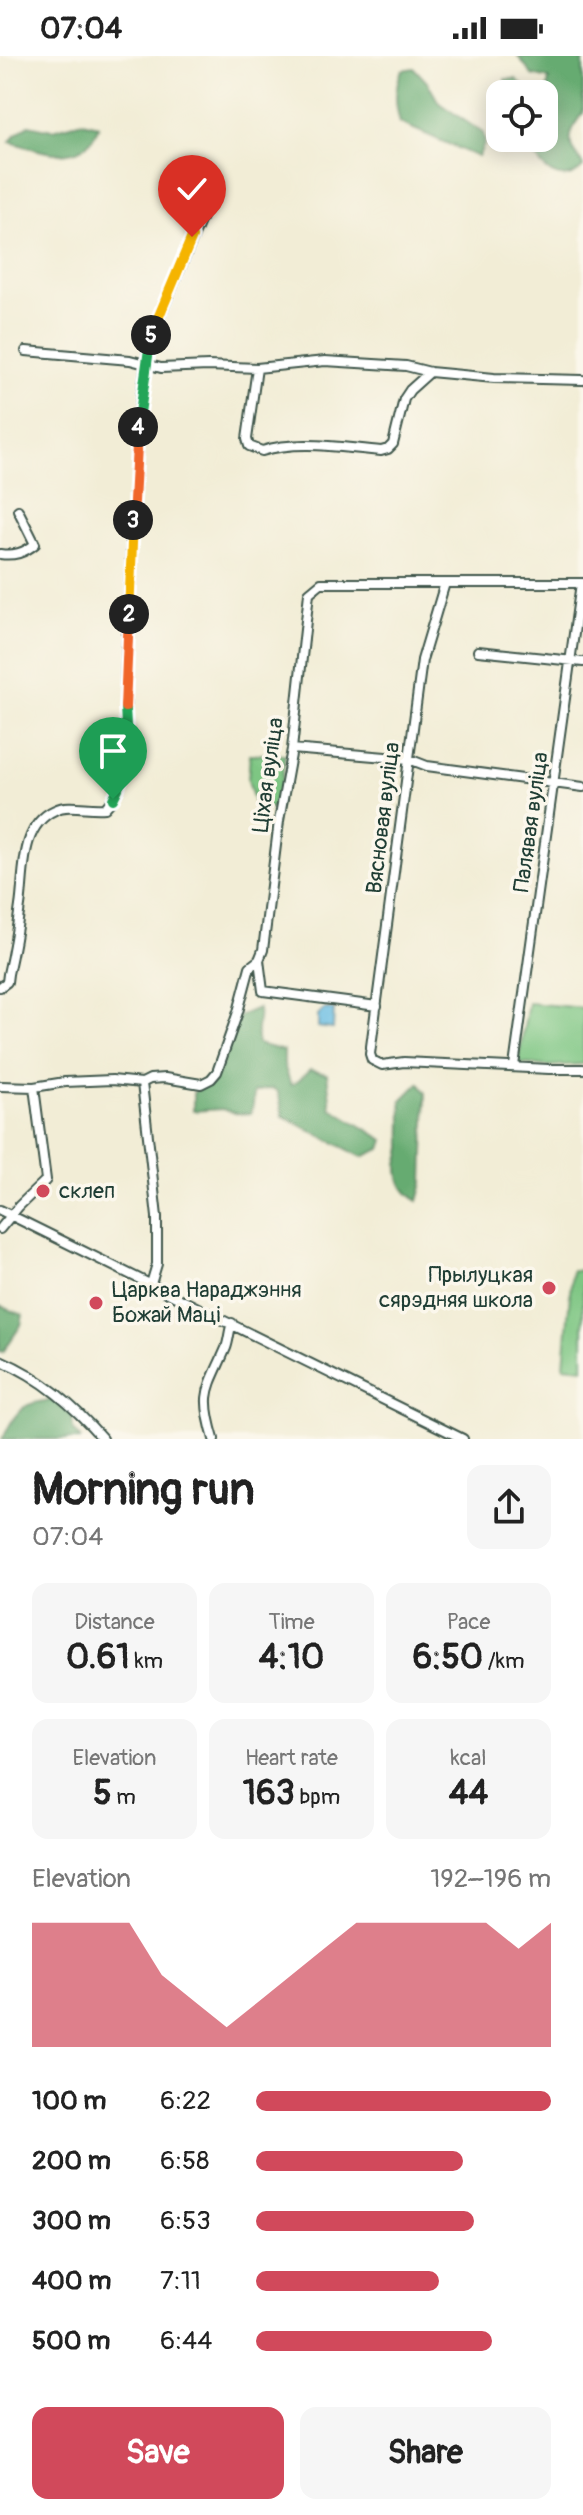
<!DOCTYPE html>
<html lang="en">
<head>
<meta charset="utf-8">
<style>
	:root { --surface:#fff; --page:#f6f6f6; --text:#222; --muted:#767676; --accent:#d1495b }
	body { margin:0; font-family:Pangolin,sans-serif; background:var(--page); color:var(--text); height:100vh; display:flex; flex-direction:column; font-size:30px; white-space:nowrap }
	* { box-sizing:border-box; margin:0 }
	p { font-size:26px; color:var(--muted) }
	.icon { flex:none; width:44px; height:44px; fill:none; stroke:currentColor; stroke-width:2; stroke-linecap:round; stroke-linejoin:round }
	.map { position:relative; height:1383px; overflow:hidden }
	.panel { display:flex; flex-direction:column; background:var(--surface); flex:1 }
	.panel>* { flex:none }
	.buttons { position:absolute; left:486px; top:24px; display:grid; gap:16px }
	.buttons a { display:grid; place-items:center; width:72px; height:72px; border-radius:16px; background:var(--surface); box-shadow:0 4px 20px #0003; font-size:40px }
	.pin { position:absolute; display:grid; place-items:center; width:68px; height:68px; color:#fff; margin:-82px -34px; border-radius:50% 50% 50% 0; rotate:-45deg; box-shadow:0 0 8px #0007 }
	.pin .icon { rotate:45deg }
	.km { position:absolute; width:40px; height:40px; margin:-20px; border-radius:50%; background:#222; color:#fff; font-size:22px; line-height:40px; text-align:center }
	.round { display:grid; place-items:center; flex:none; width:84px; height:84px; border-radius:16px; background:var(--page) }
	.headline { display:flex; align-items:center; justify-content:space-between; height:136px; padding:0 32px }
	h1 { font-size:44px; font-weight:700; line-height:60px }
	.metrics { display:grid; grid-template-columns:repeat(3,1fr); gap:12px; height:136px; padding:8px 32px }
	.metrics div { display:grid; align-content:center; border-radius:16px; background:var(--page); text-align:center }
	.metrics b { font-size:34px; font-weight:700 }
	.metrics small { font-size:22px; font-weight:400 }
	.metrics p { font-size:22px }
	.chart { height:224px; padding:16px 32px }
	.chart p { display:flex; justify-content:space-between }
	.chart svg { width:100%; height:144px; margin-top:8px; fill:var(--accent); opacity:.7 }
	.primary-button { display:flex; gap:16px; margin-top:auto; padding:16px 32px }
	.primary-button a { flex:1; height:92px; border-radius:16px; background:var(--accent); color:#fff; font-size:32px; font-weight:700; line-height:92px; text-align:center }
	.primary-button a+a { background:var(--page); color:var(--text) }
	ul { padding:0 32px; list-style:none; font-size:26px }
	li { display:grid; grid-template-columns:128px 96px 1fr; align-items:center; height:60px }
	li i { height:20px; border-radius:10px; background:var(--accent) }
	.status { display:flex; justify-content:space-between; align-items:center; height:56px; padding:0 40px; background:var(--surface); direction:ltr }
	.status svg { height:22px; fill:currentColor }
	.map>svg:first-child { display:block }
	.green { fill:#7ec683; stroke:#4e825c; stroke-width:2 }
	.forest { fill:#66ab71; stroke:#427452; stroke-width:2 }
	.water { fill:#66bce3; stroke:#427c8c; stroke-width:2 }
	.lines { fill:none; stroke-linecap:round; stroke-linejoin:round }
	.minor-casing { stroke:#3f574c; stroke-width:12 }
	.minor { stroke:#fff; stroke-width:8 }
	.split-1-casing { stroke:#fff; stroke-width:16 }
	.split-2-casing { stroke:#fff; stroke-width:16 }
	.split-3-casing { stroke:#fff; stroke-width:16 }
	.split-4-casing { stroke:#fff; stroke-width:16 }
	.split-5-casing { stroke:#fff; stroke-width:16 }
	.split-6-casing { stroke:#fff; stroke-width:16 }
	.split-1 { stroke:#22a559; stroke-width:10 }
	.split-2 { stroke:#f0652b; stroke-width:10 }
	.split-3 { stroke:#f5b400; stroke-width:10 }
	.split-4 { stroke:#f0652b; stroke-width:10 }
	.split-5 { stroke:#22a559; stroke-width:10 }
	.split-6 { stroke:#f5b400; stroke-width:10 }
	.poi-dot { fill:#d1495b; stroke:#fbf7ec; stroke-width:3 }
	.labels { text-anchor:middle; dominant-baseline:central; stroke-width:7; stroke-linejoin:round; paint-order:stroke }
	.street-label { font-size:22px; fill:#1f3d34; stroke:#fbf7ec }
	.poi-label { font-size:22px; fill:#1f3d34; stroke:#fbf7ec; text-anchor:start }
</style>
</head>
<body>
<div class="status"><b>07:04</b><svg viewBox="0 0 49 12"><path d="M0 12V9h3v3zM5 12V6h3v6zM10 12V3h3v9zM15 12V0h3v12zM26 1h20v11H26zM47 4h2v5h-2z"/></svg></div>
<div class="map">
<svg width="583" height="1383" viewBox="0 0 583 1383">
	<rect width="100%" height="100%" fill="#fbf7ec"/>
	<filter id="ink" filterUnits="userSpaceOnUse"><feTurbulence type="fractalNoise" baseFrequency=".0125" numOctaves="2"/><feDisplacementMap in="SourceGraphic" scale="16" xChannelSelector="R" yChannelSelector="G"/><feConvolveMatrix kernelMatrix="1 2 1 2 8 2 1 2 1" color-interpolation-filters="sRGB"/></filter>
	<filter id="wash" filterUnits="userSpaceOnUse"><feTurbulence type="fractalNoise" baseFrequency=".006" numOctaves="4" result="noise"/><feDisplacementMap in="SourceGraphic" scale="32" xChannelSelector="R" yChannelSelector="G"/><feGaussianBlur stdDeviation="1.8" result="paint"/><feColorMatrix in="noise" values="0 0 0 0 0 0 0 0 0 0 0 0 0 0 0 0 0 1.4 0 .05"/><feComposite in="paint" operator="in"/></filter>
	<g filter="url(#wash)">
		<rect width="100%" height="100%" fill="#f2edd6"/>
		<path class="green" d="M250,698L285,699L278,753L255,749L248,724Z
			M528,947L583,952V1008L548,1010L518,1007Z
			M572,1214L583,1215V1312L564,1310Z"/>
		<path class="forest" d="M518,0H583V57C575,66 566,82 573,94C578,101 581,103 583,111C566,129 547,119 535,100L538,82H544V50L549,23L532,19Z
			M414,12L428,27L439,47L483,77L485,87L478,101L400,67C395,48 394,32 402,14Z
			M505,23H516L528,34V38H505Z
			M82,66L99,70C83,113 43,95 10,86L16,78L29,69L52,74Z
			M258,952C260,965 254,976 258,988L284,995V1009L291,1029L298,1025L310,1014L327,1018L331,1052L384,1084L381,1093L362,1101L283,1060L278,1036L272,1032L254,1036L253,1050L250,1057L238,1058L222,1053L193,1055V1037C200,1031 209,1030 215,1022C224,1010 233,976 239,960Z
			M419,1027L426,1037L423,1127L418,1145C403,1137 397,1125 398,1108C399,1102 402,1096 402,1090C401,1075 403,1061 401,1045Z
			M0,1250L23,1259L21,1269L3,1296L0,1295Z
			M54,1344L72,1360L73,1373L81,1383H2C18,1355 19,1346 54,1344Z"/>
		<path class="water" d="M324,953H334L333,973L318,971V959Z"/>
	</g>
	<g filter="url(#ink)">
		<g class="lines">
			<defs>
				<path id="minor" d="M26,295L130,304L161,312L208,310L257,312L325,305L406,310L430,316L494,322L583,324
					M257,312L247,383L249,390L262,395C299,383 343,392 381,395L388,393L393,388L404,343L410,334L430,316
					M0,498C14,500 24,497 35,488L18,454
					M445,527L422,604L370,998L372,1004L382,1009L404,1006L549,1013H583
					M478,595L583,606
					M292,693L409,703L427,710L583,731
					M0,931L7,926L8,918C13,896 17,873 20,850C25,819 19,770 55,754C69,747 89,754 105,752L113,743L118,732L126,695L125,627L132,467L140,348L149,286L210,142
					M377,950L263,935L259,904L263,894L279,765L292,693L309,537L321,527H583
					M514,1010L581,527
					M142,1027L157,1161V1208L151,1228
					M0,1030L34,1031L65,1026L112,1024L142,1027L150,1023L165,1022L201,1028L211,1023L217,1016L238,956L250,911L259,904
					M0,1154L463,1383
					M0,1173L19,1150L46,1124L34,1031
					M0,1304C42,1322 73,1349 103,1383
					M214,1383C200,1336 208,1334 226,1292C229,1284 229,1275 232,1267"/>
			</defs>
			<use href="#minor" class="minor-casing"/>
			<use href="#minor" class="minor"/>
		</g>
	</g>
	<g class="lines" filter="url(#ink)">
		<defs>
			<path id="split-1" d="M113,743C129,715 127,682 125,651"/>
			<path id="split-2" d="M125,651L129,558"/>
			<path id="split-3" d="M129,558L133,464"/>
			<path id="split-4" d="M133,464L138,371"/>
			<path id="split-5" d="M138,371L151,279"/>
			<path id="split-6" d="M151,279L192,181"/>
		</defs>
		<use href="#split-1" class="split-1-casing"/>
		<use href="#split-2" class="split-2-casing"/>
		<use href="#split-3" class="split-3-casing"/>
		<use href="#split-4" class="split-4-casing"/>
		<use href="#split-5" class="split-5-casing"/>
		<use href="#split-6" class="split-6-casing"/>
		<use href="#split-1" class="split-1"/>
		<use href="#split-2" class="split-2"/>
		<use href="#split-3" class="split-3"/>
		<use href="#split-4" class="split-4"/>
		<use href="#split-5" class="split-5"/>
		<use href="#split-6" class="split-6"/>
	</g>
	<g class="poi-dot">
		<circle cx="43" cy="1135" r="8"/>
		<circle cx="549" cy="1232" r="8"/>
		<circle cx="96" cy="1247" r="8"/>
	</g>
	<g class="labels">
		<g class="street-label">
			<text transform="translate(268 719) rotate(-82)">Ціхая вуліца</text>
			<text transform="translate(383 762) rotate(-83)">Вясновая вуліца</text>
			<text transform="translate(531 766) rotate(-82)">Палявая вуліца</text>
		</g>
		<g class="poi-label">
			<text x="59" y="1135">склеп</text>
			<text x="533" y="1219" text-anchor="end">Прылуцкая<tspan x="533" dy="25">сярэдняя школа</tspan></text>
			<text x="112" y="1234">Царква Нараджэння<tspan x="112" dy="25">Божай Маці</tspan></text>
		</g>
	</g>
</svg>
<div class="buttons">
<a><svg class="icon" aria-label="locate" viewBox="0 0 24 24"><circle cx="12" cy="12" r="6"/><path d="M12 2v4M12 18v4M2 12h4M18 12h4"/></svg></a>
</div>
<div class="pin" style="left:113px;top:743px;background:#1e9e55"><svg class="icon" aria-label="arrive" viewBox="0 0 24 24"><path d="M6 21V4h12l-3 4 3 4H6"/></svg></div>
<div class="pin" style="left:192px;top:181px;background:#d93025"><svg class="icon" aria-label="check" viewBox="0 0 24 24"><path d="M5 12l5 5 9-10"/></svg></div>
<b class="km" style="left:129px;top:558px">2</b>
<b class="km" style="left:133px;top:464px">3</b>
<b class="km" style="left:138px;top:371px">4</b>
<b class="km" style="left:151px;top:279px">5</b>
</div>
<section class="panel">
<div class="headline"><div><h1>Morning run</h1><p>07:04</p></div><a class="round"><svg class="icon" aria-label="share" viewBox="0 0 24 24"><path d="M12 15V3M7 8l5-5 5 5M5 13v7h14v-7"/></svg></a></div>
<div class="metrics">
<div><p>Distance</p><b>0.61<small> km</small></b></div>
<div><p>Time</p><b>4:10</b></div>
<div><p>Pace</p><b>6:50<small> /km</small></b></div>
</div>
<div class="metrics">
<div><p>Elevation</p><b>5<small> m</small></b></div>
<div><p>Heart rate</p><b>163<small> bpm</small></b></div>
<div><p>kcal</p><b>44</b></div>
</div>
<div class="chart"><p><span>Elevation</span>192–196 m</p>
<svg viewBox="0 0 160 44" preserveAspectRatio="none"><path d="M0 44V6L10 6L20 6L30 6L40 22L50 30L60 38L70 30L80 22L90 14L100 6L110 6L120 6L130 6L140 6L150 14L160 6V44z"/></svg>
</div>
<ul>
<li><b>100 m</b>6:22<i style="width:100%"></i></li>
<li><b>200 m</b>6:58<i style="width:70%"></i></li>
<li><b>300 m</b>6:53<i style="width:74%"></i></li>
<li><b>400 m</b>7:11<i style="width:62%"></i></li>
<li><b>500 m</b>6:44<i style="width:80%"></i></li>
</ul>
<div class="primary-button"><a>Save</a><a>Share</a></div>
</section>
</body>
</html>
